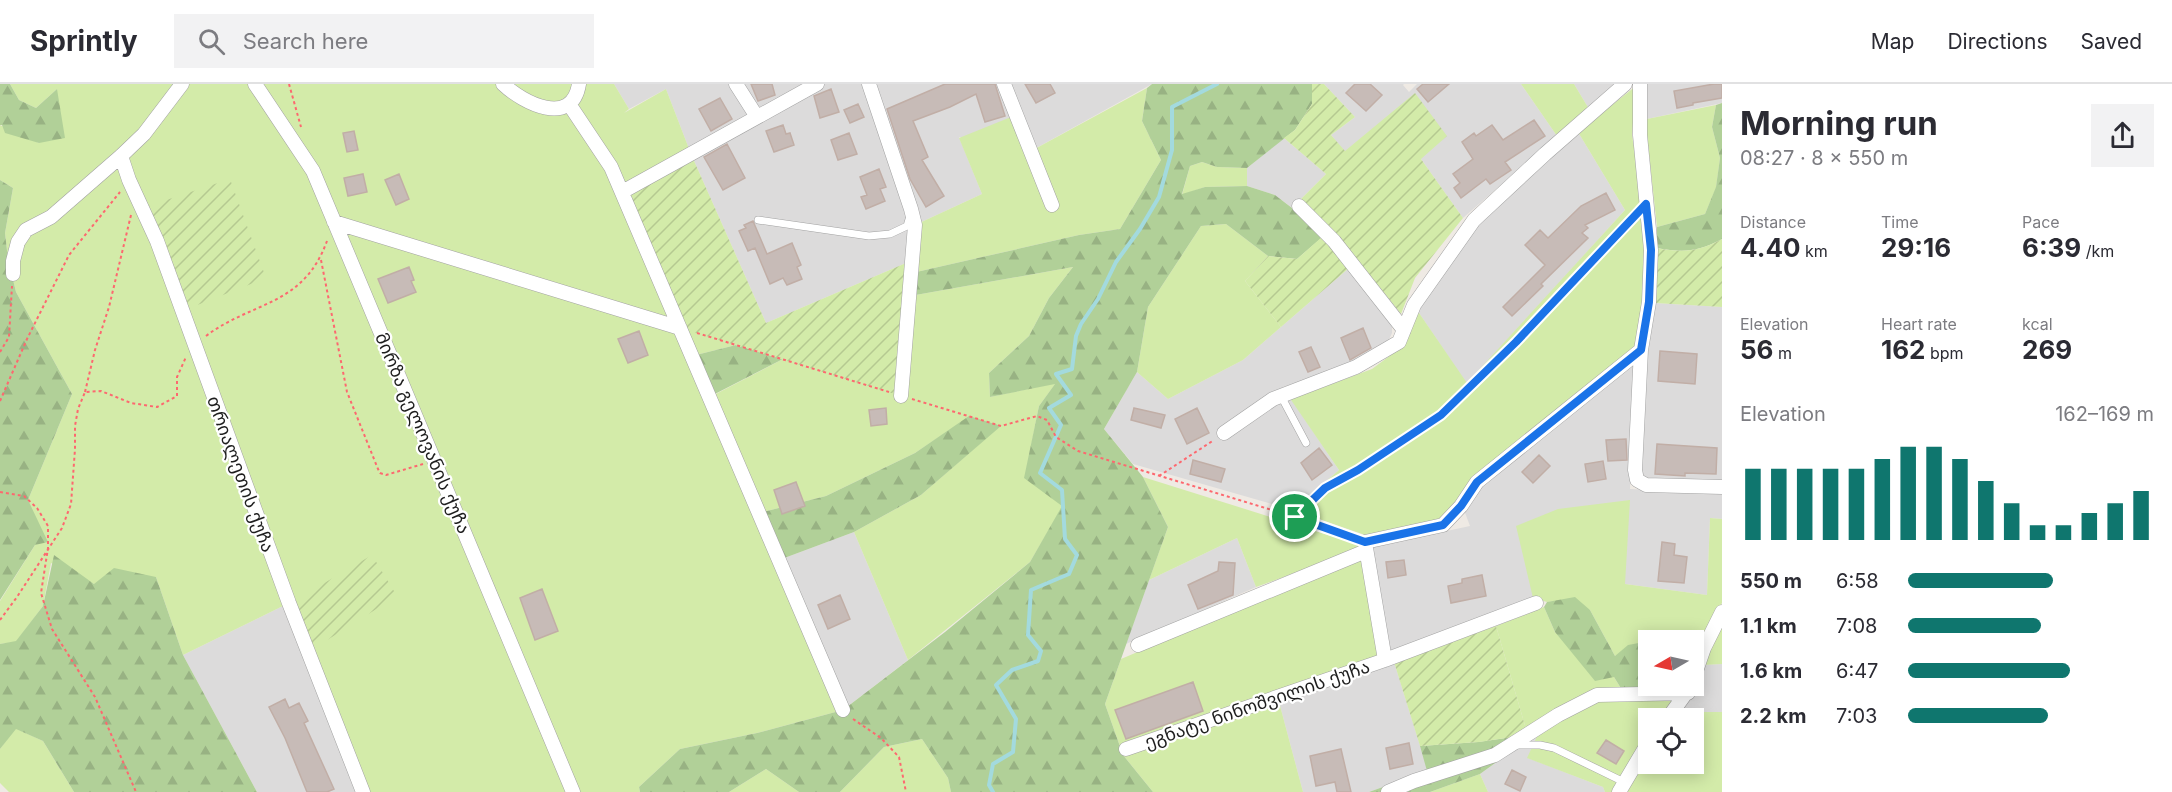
<!DOCTYPE html>
<html lang="en">
<head>
<meta charset="utf-8">
<style>
	:root { --surface:#fff; --page:#f2f2f3; --text:#2b2b33; --muted:#7c7c81; --line:#e1e1e2; --accent:#0f766e }
	body { margin:0; font-family:Inter,"Noto Sans Georgian",sans-serif; background:var(--page); color:var(--text); height:100vh; display:flex; flex-direction:column; font-size:22px; white-space:nowrap }
	* { box-sizing:border-box; margin:0 }
	p { font-size:20px; color:var(--muted) }
	.icon { flex:none; width:33px; height:33px; fill:none; stroke:currentColor; stroke-width:2; stroke-linecap:round; stroke-linejoin:round }
	.map { position:relative; flex:1; overflow:hidden }
	.side { display:flex; flex-direction:column; background:var(--surface); width:450px }
	.side>* { flex:none }
	.needle { width:39px; rotate:261deg }
	.fabs { position:absolute; left:1638px; top:546px; display:grid; gap:12px }
	.fabs a { display:grid; place-items:center; width:66px; height:66px; border-radius:0px; background:var(--surface); box-shadow:0 3px 15px #0003; font-size:30px }
	.pin { position:absolute; display:grid; place-items:center; width:51px; height:51px; color:#fff; margin:-26px; border:3px solid #fff; border-radius:50%; box-shadow:0 2px 6px #0007 }
	.round { display:grid; place-items:center; flex:none; width:63px; height:63px; border-radius:0px; background:var(--page) }
	.headline { display:flex; align-items:center; justify-content:space-between; height:102px; padding:0 18px }
	h1 { font-size:33px; font-weight:700; line-height:45px }
	.figures { display:grid; grid-template-columns:repeat(3,1fr); gap:9px; height:102px; padding:6px 18px }
	.figures div { display:grid; align-content:center }
	.figures b { font-size:26px; font-weight:700 }
	.figures small { font-size:16px; font-weight:400 }
	.figures p { font-size:16px }
	.chart { height:168px; padding:12px 18px }
	.chart p { display:flex; justify-content:space-between }
	.chart svg { width:100%; height:108px; margin-top:6px; stroke:var(--accent); stroke-width:6 }
	ul { padding:0 18px; list-style:none; font-size:20px }
	li { display:grid; grid-template-columns:96px 72px 1fr; align-items:center; height:45px }
	li i { height:15px; border-radius:8px; background:var(--accent) }
	header { display:flex; align-items:center; gap:36px; box-sizing:border-box; height:84px; padding:0 30px; background:var(--surface); border-bottom:2px solid var(--line) }
	header strong { font-size:28px }
	nav { display:flex; gap:33px; margin-inline-start:auto; font-size:21px }
	.search { width:420px; height:54px; background:var(--page); display:flex; align-items:center; gap:15px; box-sizing:border-box; padding:0 21px; border-radius:0px; color:var(--muted); font-size:22px }
	main { display:flex; flex:1; min-height:0 }
	.map>svg:first-child { display:block }
	.residential { fill:#dcdbdb }
	.grass { fill:#d3eba9 }
	.forest { fill:url(#forest-firs) }
	.garden { fill:url(#garden-furrows) }
	.lines { fill:none; stroke-linecap:round; stroke-linejoin:round }
	.stream { stroke:#a3dade; stroke-width:4 }
	.building { fill:#c7bbb7; stroke:#c1aea6; stroke-width:1.5 }
	.service-casing { stroke:#a2a2a2; stroke-width:8 }
	.minor-casing { stroke:#a2a2a2; stroke-width:15 }
	.path { stroke:#fd686f; stroke-width:2; stroke-dasharray:3 3; stroke-linecap:butt }
	.service { stroke:#fff; stroke-width:7 }
	.minor { stroke:#fff; stroke-width:14 }
	.route-casing { stroke:#fff; stroke-width:12 }
	.route { stroke:#1a73e8; stroke-width:8 }
	.labels { text-anchor:middle; dominant-baseline:central; stroke-width:4.5; stroke-linejoin:round; paint-order:stroke }
	.street-label { font-size:18px; fill:#1e1e1e; stroke:#fff }
</style>
</head>
<body>
<header>
<strong>Sprintly</strong>
<div class="search"><svg class="icon" aria-label="search" viewBox="0 0 24 24"><circle cx="10" cy="10" r="6"/><path d="M15 15l6 6"/></svg>Search here</div>
<nav><a>Map</a><a>Directions</a><a>Saved</a></nav>
</header>
<main>
<div class="map">
<svg width="1722" height="708" viewBox="0 0 1722 708">
	<defs>
		<pattern id="forest-firs" width="22" height="20" patternUnits="userSpaceOnUse" patternTransform="scale(1.5)"><rect width="22" height="20" fill="#b1d098"/><path d="M5 1l3.5 6h-7zM16 11l3.5 6h-7z" fill="#98b283"/></pattern>
		<pattern id="garden-furrows" width="10" height="10" patternUnits="userSpaceOnUse" patternTransform="scale(1.5)"><rect width="10" height="10" fill="#d3eba9"/><path d="M-1 1l2-2M0 10L10 0M9 11l2-2" fill="none" stroke="#b5c991"/></pattern>
	</defs>
	<rect width="100%" height="100%" fill="#efeae4"/>
	<path class="residential" d="M614,0H1152L1031,67L959,53L982,110L915,141L913,176L766,239L691,70L666,5L629,25Z
		M1324,0H1404L1403,1L1409,8L1417,0H1521L1557,52L1463,134L1421,75L1415,10L1345,68L1331,51L1355,33Z
		M1574,0H1617L1589,25Z
		M1647,0H1722V19L1647,35Z
		M1578,48L1625,126L1467,300L1417,226L1478,138Z
		M1284,54L1326,90L1300,116L1291,123L1275,111L1247,102V84Z
		M1349,184L1392,236V249L1387,260L1354,280L1283,303L1339,386L1293,426L1133,380L1104,345L1137,288L1168,315L1243,276Z
		M1655,219L1722,223V397L1648,396L1640,387L1644,266Z
		M1635,278L1630,405L1722,409V435L1710,434L1707,511L1625,500L1533,514L1389,569L1372,463L1470,442L1464,426L1480,402Z
		M854,448L908,576L843,626L779,476Z
		M1237,454L1256,503L1126,560L1149,496Z
		M289,519L363,708H257L183,571Z
		M1394,578L1428,687L1369,708H1303L1279,618Z
		M1722,580V628H1679L1691,610L1703,581Z
		M1539,648L1528,674L1603,703L1605,708H1488L1480,690Z"/>
	<path class="grass" d="M10,0H614L629,25L624,29L666,5L691,70L680,243L736,261L692,272L710,313L783,275L901,311L910,212L1073,183L1049,214L1029,252L989,289L990,313L1056,299L1039,322L1025,393L1063,422L1030,478L908,576L854,448L921,411L1000,342L969,333L915,369L826,412L759,429L843,626L757,649L680,665L639,703L640,708H363L289,519L183,571L156,493L94,500L51,479L43,522L16,558L0,560V517L35,461L28,416L72,310L16,208L8,175L5,149L13,104L0,96V41L39,59L57,5L36,24L19,16Z
		M1521,0H1574L1589,25L1557,52Z
		M1636,2L1632,51L1642,112L1646,161L1645,210L1635,263L1472,393L1455,421L1438,438L1365,451L1293,426L1339,386L1289,313L1313,307L1372,285L1403,262L1417,226L1467,299L1625,126L1578,48Z
		M1147,4L1142,37L1161,76L1120,145L1079,151L912,189L915,141L982,110L959,54L1016,31L1031,67Z
		M1716,21L1712,43L1720,74L1716,104L1705,130L1657,143L1647,52V35Z
		M1202,78L1217,83L1247,84V102L1205,103L1182,111L1190,82Z
		M1226,140L1268,172L1245,197L1281,243L1243,276L1168,315L1137,288L1148,223L1201,142Z
		M1143,393L1360,461V465L1256,503L1237,454L1149,496L1168,443Z
		M1630,416L1625,500L1707,511L1710,434L1722,435V519L1714,530L1694,582V556H1648V564L1644,558L1615,572L1590,526L1557,517L1547,518L1533,514L1516,442L1558,425Z
		M1362,473L1378,572L1279,618L1303,708H1153L1123,671L1105,620L1121,575Z
		M1544,523L1555,548L1614,593L1622,606L1526,645L1496,542Z
		M1722,537V580L1703,581Z
		M1679,613L1662,634H1648V651L1614,708H1605L1603,703L1527,674L1539,648L1596,616Z
		M1679,628H1722V708H1625L1648,671V680H1694V634H1674Z
		M15,644L43,657L74,708H9L0,699V665Z
		M922,655L948,694L951,708H840L884,663Z
		M766,685L799,708H729Z
		M1480,690L1488,708H1430Z"/>
	<path class="forest" d="M0,0H10L19,16L36,24L57,5L65,54L39,59L5,49L2,41H0Z
		M1152,0H1312V20L1295,46L1247,84L1217,83L1202,78L1190,82L1182,110L1205,103L1247,102L1275,111L1326,150L1297,175L1268,172L1226,140L1201,142L1148,223L1137,288L1104,345L1143,393L1168,443L1105,620L1123,671L1153,708H951L948,694L922,655L884,663L840,708H799L766,685L729,708H640L639,703L680,665L757,649L843,626L945,548L1030,478L1062,422L1024,394L1039,322L1055,300L990,313L989,289L1029,252L1049,214L1073,183L910,212L912,189L1079,151L1120,145L1161,76L1142,37L1147,4Z
		M1722,19V155C1697,168 1684,169 1657,164V143L1705,130L1716,103L1720,74L1712,43L1716,21Z
		M0,96L13,104L5,149L8,175L16,208L72,310L28,416L48,458L35,461L0,516Z
		M736,261L783,275L709,313L692,272Z
		M969,332L1001,342L921,411L854,448L779,476L759,429L826,412L915,369Z
		M54,471L94,500L114,484L156,493L183,571L257,708H74L43,657L16,645L0,665V560L16,557L43,522Z
		M1575,513L1590,526L1615,572L1628,561L1644,558L1648,564V602H1686L1685,605L1622,606L1614,593L1595,597L1555,548L1544,523L1547,518Z
		M1506,654L1523,659L1480,690L1430,708H1369L1427,687L1420,662L1478,658Z"/>
	<path class="garden" d="M1312,0H1324L1355,33L1331,51L1345,67L1415,9L1447,52L1421,75L1463,134L1415,194L1401,230L1337,150L1300,116L1326,90L1284,54L1295,46L1312,20Z
		M691,70L766,239L913,176L901,312L680,244L622,108Z
		M230,95L266,194L182,227L145,123Z
		M1322,153L1349,184L1281,243L1245,197L1268,172L1297,175Z
		M1722,155V223L1655,219L1656,164C1684,169 1697,168 1722,155Z
		M372,471L397,512L305,570L292,518Z
		M1496,542L1526,645L1511,656L1506,654L1479,658L1420,662L1394,578Z"/>
	<g class="lines">
		<path class="stream" d="M993,708L989,701L993,680L1013,668L1016,635L996,601L1012,586L1038,577L1041,567L1028,551L1031,506L1069,490L1077,471L1065,455L1062,406L1040,389L1061,341L1049,324L1071,311L1056,290L1072,285L1076,252L1081,240L1098,215L1116,178L1140,145L1159,113L1172,66V23L1217,0"/>
	</g>
	<path class="building" d="M751,0H772L775,11L758,17Z
		M945,0H995L1005,32L985,38L976,10L950,23L913,37L928,73L922,76L944,112L926,123L910,95L887,25Z
		M1025,0H1050L1055,9L1036,19Z
		M1355,0H1370L1382,11L1366,27L1346,9Z
		M1423,0H1449L1428,18L1417,5Z
		M1714,0H1722V14L1693,19V21L1677,24L1674,7Z
		M831,5L839,28L820,34L814,12Z
		M720,14L732,35L711,47L699,25Z
		M858,20L864,33L850,39L844,26Z
		M1534,36L1545,52L1505,78L1511,86L1490,100L1486,95L1461,114L1454,104L1460,99L1453,90L1473,75L1462,58L1474,49L1476,52L1492,41L1503,56Z
		M783,41L786,50L790,49L794,61L774,68L766,47Z
		M354,47L358,66L347,68L343,49Z
		M849,49L857,70L838,76L831,56Z
		M727,60L745,94L723,106L704,73Z
		M879,85L886,103L880,105L885,117L866,125L861,113L867,111L860,93Z
		M363,90L367,108L348,112L344,94Z
		M399,90L409,115L396,121L385,96Z
		M1606,109L1615,126L1585,141L1588,144L1582,149L1588,154L1541,200L1543,202L1512,232L1503,223L1545,181L1525,161L1540,146L1548,154L1581,122Z
		M753,137L767,170L792,159L801,181L797,183L802,195L787,201L783,194L770,200L755,164L748,167L739,147L746,144L744,141Z
		M409,183L414,196L411,197L416,208L388,219L378,195Z
		M1363,244L1371,264L1350,276L1341,254Z
		M639,247L648,271L628,279L618,255Z
		M1311,263L1320,283L1308,288L1299,268Z
		M1660,267L1697,270L1695,300L1658,297Z
		M886,324L887,340L871,342L869,326Z
		M1134,324L1165,331L1161,344L1131,336Z
		M1197,324L1209,349L1187,360L1175,335Z
		M1626,355L1627,376L1608,377L1606,356Z
		M1657,360L1717,364L1716,390L1685,389V392L1655,390Z
		M1319,364L1332,381L1312,396L1301,379Z
		M1539,371L1550,382L1533,399L1522,388Z
		M1193,376L1225,385L1221,398L1190,390Z
		M1603,377L1606,395L1588,398L1585,380Z
		M796,398L805,422L782,430L774,406Z
		M1662,458L1675,460L1674,471L1687,473L1684,499L1658,497Z
		M1404,476L1406,491L1388,494L1386,478Z
		M1219,478L1235,479L1233,511L1198,525L1188,501L1218,487Z
		M1482,491L1486,512L1451,519L1448,502L1462,499V495Z
		M542,505L558,547L535,556L520,514Z
		M840,511L850,535L828,545L818,521Z
		M1193,598L1203,627L1126,655L1115,626Z
		M285,615L289,624L299,619L308,637L304,639L334,705L327,708H307L285,654L269,623Z
		M1606,656L1624,667L1616,680L1597,669Z
		M1409,659L1413,680L1390,685L1386,664Z
		M1341,665L1351,708H1337L1335,698L1316,702L1310,672Z
		M1512,686L1526,693L1520,707L1505,700Z"/>
	<g class="lines">
		<defs>
			<path id="service" d="M758,136L869,152L890,150L907,142L910,132
				M1516,258L1646,120
				M1281,312L1306,359
				M1515,661H1540L1554,664L1624,698"/>
			<path id="minor" d="M255,0L313,87L573,708
				M503,0C523,19 572,44 579,0
				M736,0L757,33
				M869,0L911,125L915,141L901,312
				M1004,0L1052,121
				M1640,0V51L1651,166L1649,218L1641,266L1635,386L1637,396L1646,401L1722,403
				M569,20L611,83L843,626
				M121,72L129,96L157,157L289,519L363,708
				M622,108L817,0
				M1299,122L1334,157L1404,246
				M334,138L680,244
				M13,190V177L18,158L26,146L51,133L121,72L144,50L182,0
				M1224,349L1273,315L1356,283L1399,258L1414,221L1474,136L1545,70L1625,0
				M1138,561L1366,467
				M1385,576L1536,519
				M1694,593L1704,564L1722,528
				M1668,634L1689,605
				M1126,665L1385,576L1365,458L1443,441L1461,422L1477,398L1641,266
				M1388,708L1414,697L1495,671L1558,631L1597,611L1688,609
				M1619,708L1648,659"/>
		</defs>
		<use href="#service" class="service-casing"/>
		<use href="#minor" class="minor-casing"/>
		<path class="path" d="M289,0L301,43
			M321,176L347,308L378,385L380,389L386,391L423,380
			M697,249L889,308
			M206,252C252,217 303,223 327,157
			M0,268L9,253L12,202
			M85,308L95,266L109,223L131,131
			M912,315L1001,342L1037,332L1047,336L1056,353L1078,367L1295,433L1355,454
			M0,317L27,255L69,171L120,108
			M1159,392L1214,356
			M0,408L24,412L37,424L48,442V464L41,509L52,545L95,613L136,708
			M1295,433L1325,404L1358,386L1441,331L1509,265
			M0,536L17,513L62,444L71,420L75,365V342L78,325L85,308L101,307L131,319L157,323L177,312V293L186,273
			M853,635L881,654L899,673L906,708"/>
		<use href="#service" class="service"/>
		<use href="#minor" class="minor"/>
	</g>
	<g class="lines">
		<defs>
			<path id="route" d="M1646,120L1651,166L1649,218L1641,266L1477,398L1461,422L1443,441L1365,458L1295,433L1325,404L1358,386L1441,331L1516,258Z"/>
		</defs>
		<use href="#route" class="route-casing"/>
		<use href="#route" class="route"/>
	</g>
	<g class="labels">
		<g class="street-label">
			<text transform="translate(423 349) rotate(67)">მირზა გელოვანის ქუჩა</text>
			<text transform="translate(241 390) rotate(70)">თრიალეთის ქუჩა</text>
			<text transform="translate(1257 620) rotate(-19)">ეგნატე ნინოშვილის ქუჩა</text>
		</g>
	</g>
</svg>
<div class="fabs">
<a><svg class="needle" viewBox="-14 -14 28 28"><path d="M0-13l5 13h-10z" fill="#e53935"/><path d="M0 13l5-13h-10z" fill="#7c7c81"/></svg></a>
<a><svg class="icon" aria-label="locate" viewBox="0 0 24 24"><circle cx="12" cy="12" r="6"/><path d="M12 2v4M12 18v4M2 12h4M18 12h4"/></svg></a>
</div>
<div class="pin" style="left:1295px;top:433px;background:#1e9e55"><svg class="icon" aria-label="arrive" viewBox="0 0 24 24"><path d="M6 21V4h12l-3 4 3 4H6"/></svg></div>
</div>
<section class="side">
<div class="headline"><div><h1>Morning run</h1><p>08:27 · 8 × 550 m</p></div><a class="round"><svg class="icon" aria-label="share" viewBox="0 0 24 24"><path d="M12 15V3M7 8l5-5 5 5M5 13v7h14v-7"/></svg></a></div>
<div class="figures">
<div><p>Distance</p><b>4.40<small> km</small></b></div>
<div><p>Time</p><b>29:16</b></div>
<div><p>Pace</p><b>6:39<small> /km</small></b></div>
</div>
<div class="figures">
<div><p>Elevation</p><b>56<small> m</small></b></div>
<div><p>Heart rate</p><b>162<small> bpm</small></b></div>
<div><p>kcal</p><b>269</b></div>
</div>
<div class="chart"><p><span>Elevation</span>162–169 m</p>
<svg viewBox="0 0 160 44" preserveAspectRatio="none"><path d="M5 44V15M15 44V15M25 44V15M35 44V15M45 44V15M55 44V11M65 44V6M75 44V6M85 44V11M95 44V20M105 44V29M115 44V38M125 44V38M135 44V33M145 44V29M155 44V24"/></svg>
</div>
<ul>
<li><b>550 m</b>6:58<i style="width:59%"></i></li>
<li><b>1.1 km</b>7:08<i style="width:54%"></i></li>
<li><b>1.6 km</b>6:47<i style="width:66%"></i></li>
<li><b>2.2 km</b>7:03<i style="width:57%"></i></li>
</ul>
</section>
</main>
</body>
</html>
